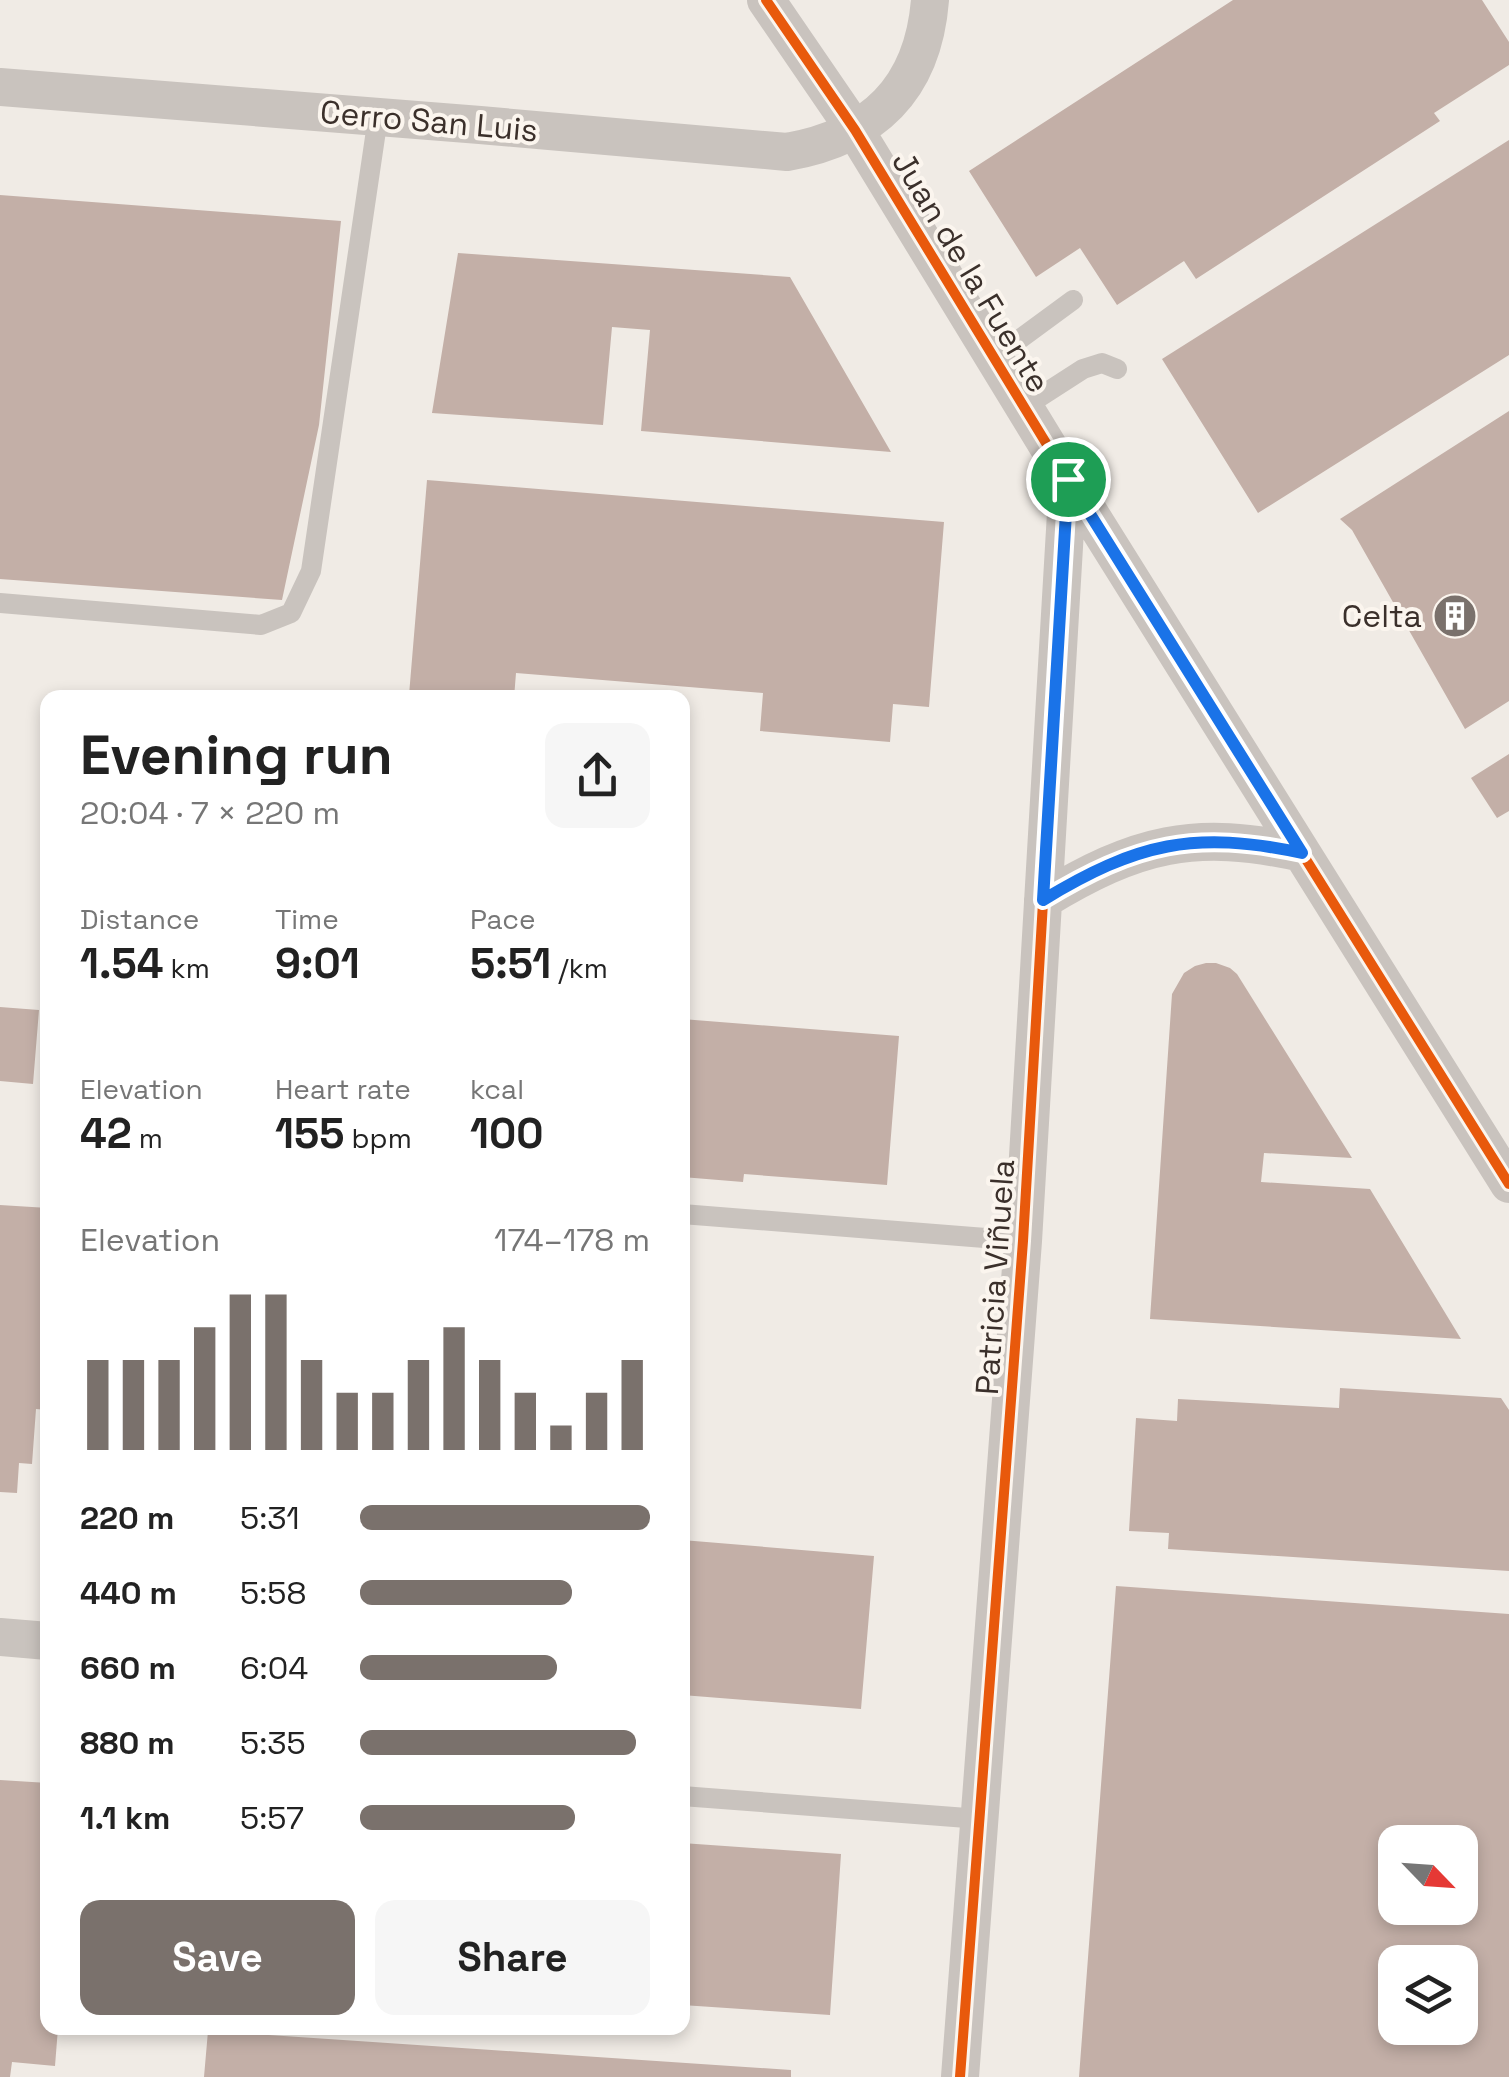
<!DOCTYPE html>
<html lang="en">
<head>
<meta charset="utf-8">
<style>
	:root { --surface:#fff; --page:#f6f6f6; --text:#222; --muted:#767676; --accent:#7a716c }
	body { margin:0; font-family:"Space Grotesk",sans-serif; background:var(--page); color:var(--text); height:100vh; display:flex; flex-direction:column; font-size:38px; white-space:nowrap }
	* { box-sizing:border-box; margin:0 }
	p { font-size:32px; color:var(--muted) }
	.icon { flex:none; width:55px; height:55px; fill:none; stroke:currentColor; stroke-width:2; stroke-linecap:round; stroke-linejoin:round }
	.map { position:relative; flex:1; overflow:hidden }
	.drawer { position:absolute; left:40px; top:690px; width:650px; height:1345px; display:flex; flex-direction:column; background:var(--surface); border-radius:20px; box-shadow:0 5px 15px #0003 }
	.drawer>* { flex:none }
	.needle { width:65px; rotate:115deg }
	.tools { position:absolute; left:1378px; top:1825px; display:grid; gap:20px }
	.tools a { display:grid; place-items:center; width:100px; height:100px; border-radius:20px; background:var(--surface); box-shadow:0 5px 15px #0003; font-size:50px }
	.pin { position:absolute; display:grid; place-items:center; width:85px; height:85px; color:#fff; margin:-42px; border:5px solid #fff; border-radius:50%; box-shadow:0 2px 10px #0007 }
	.round { display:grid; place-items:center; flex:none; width:105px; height:105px; border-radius:20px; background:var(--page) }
	.overview { display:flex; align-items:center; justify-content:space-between; height:170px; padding:0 40px }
	h1 { font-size:55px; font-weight:700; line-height:75px }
	.metrics { display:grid; grid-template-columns:repeat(3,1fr); gap:15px; height:170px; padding:10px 40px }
	.metrics div { display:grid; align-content:center }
	.metrics b { font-size:42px; font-weight:700 }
	.metrics small { font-size:28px; font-weight:400 }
	.metrics p { font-size:28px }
	.chart { height:280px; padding:20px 40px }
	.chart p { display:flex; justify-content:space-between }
	.chart svg { width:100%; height:180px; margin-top:10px; stroke:var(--accent); stroke-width:6 }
	.cta { display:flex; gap:20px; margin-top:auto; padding:20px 40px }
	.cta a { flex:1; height:115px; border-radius:20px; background:var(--accent); color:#fff; font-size:40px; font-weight:700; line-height:115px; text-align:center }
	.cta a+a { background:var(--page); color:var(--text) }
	ul { padding:0 40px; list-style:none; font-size:32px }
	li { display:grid; grid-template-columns:160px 120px 1fr; align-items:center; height:75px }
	li i { height:25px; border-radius:12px; background:var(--accent) }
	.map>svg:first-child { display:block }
	.building { fill:#c3afa7; fill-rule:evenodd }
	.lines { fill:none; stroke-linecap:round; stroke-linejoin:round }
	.service { stroke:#c9c3be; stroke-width:20 }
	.minor { stroke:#c9c3be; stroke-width:38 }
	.cycleway-casing { stroke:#fbf5ee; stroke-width:16 }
	.cycleway { stroke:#e8590c; stroke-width:10 }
	.route-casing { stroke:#fff; stroke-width:20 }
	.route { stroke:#1a73e8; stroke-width:12 }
	.labels { text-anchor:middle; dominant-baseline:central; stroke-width:8; stroke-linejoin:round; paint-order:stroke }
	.street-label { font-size:32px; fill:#3b302b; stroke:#fbf5ee }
	.poi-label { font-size:32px; fill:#3b302b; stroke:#fbf5ee; text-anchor:end }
</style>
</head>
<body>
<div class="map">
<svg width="1509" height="2077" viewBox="0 0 1509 2077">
	<rect width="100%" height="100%" fill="#f0ebe5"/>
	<path class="building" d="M1233,0H1482L1509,42V65L1434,113L1440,121L1196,279L1184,261L1117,305L1080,248L1036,277L969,171Z
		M1509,140V355L1258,513L1162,359Z
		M0,195L341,221L319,425L282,600L0,579Z
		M458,253L790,277L891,452L641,431L650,330L612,327L603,425L432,413Z
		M1509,411V701L1465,729L1352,530L1340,519Z
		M427,480L944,522L929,707L893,704L890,742L760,731L763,693L516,673L514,698H444L409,695Z
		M1509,754V811L1497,818L1471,778Z
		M1206,963H1216L1230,968L1237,974L1352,1158L1264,1153L1261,1182L1370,1189L1461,1339L1150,1319L1172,994L1184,973L1195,966Z
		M0,1007L39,1010L33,1084L0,1081Z
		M682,1019L899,1036L887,1185L744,1174L743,1182L682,1177Z
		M0,1205L48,1208V1410L36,1409L32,1464L19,1463L17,1493L0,1492Z
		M1340,1388L1501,1398L1509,1410V1571L1168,1549L1169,1533L1129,1531L1136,1418L1177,1421L1178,1399L1339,1408Z
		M682,1540L874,1556L861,1709L682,1695Z
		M1116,1586L1509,1614V2077H1079ZM1395,1842H1460V1908H1395ZM1395,1962H1460V2028H1395Z
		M0,1780L48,1783V2028H58L55,2066L12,2062L10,2077H0Z
		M682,1843L841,1854L830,2015L682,2005Z
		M208,2031L791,2070V2077H204Z"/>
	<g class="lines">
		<path class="service" d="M994,358L1073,300
			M1024,407L1083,369L1102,363L1117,369
			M0,603L261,625L291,613L311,571L378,117
			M682,1214L1023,1241
			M682,1796L980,1819"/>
		<path class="minor" d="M766,0L855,130L1068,479L1509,1184
			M0,87L480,125L787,152C873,137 923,89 930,0
			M1043,900C1137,843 1194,829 1302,853
			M0,1637L48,1641
			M960,2077L1023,1241L1068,479"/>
		<defs>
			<path id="cycleway" d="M766,0L855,130L1068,479L1509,1184
				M960,2077L1023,1241L1068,479"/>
		</defs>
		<use href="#cycleway" class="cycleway-casing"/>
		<use href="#cycleway" class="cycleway"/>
	</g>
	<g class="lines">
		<defs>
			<path id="route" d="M1068,479L1302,853C1194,830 1137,843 1043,900Z"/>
		</defs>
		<use href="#route" class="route-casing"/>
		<use href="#route" class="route"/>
	</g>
	<defs>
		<symbol id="building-disc" viewBox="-11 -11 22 22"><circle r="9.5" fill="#7a716c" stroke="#fbf5ee"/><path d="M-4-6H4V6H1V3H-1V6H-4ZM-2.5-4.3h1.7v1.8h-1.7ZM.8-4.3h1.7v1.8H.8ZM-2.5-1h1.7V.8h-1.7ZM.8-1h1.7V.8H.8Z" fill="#fff"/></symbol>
	</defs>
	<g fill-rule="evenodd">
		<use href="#building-disc" x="1430" y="591" width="50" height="50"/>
	</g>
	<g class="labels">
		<g class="street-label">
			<text transform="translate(429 121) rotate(5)">Cerro San Luis</text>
			<text transform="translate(971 272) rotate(59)">Juan de la Fuente</text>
			<text transform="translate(995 1277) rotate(-86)">Patricia Viñuela</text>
		</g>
		<g class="poi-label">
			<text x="1422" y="616">Celta</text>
		</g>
	</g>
</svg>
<div class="tools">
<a><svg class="needle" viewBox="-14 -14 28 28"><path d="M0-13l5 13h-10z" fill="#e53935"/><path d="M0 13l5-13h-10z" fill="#767676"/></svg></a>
<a><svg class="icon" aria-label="layers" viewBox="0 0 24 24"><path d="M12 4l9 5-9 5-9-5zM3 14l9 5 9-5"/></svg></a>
</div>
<div class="pin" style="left:1068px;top:479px;background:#1e9e55"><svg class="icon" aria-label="arrive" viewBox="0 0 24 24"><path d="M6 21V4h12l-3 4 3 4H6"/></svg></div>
<section class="drawer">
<div class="overview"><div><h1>Evening run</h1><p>20:04 · 7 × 220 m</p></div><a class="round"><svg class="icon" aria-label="share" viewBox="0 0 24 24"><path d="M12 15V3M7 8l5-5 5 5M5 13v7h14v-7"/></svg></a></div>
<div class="metrics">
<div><p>Distance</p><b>1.54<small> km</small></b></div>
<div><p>Time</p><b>9:01</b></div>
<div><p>Pace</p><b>5:51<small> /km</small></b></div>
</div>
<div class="metrics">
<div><p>Elevation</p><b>42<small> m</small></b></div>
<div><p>Heart rate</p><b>155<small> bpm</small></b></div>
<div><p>kcal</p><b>100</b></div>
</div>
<div class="chart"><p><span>Elevation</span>174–178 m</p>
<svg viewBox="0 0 160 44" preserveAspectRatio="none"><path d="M5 44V22M15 44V22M25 44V22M35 44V14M45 44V6M55 44V6M65 44V22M75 44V30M85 44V30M95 44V22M105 44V14M115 44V22M125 44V30M135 44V38M145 44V30M155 44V22"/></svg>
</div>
<ul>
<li><b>220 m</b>5:31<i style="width:100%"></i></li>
<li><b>440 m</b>5:58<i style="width:73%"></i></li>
<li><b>660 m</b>6:04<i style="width:68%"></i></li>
<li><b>880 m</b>5:35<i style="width:95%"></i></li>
<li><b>1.1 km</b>5:57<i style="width:74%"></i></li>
</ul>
<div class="cta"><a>Save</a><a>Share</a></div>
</section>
</div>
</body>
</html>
